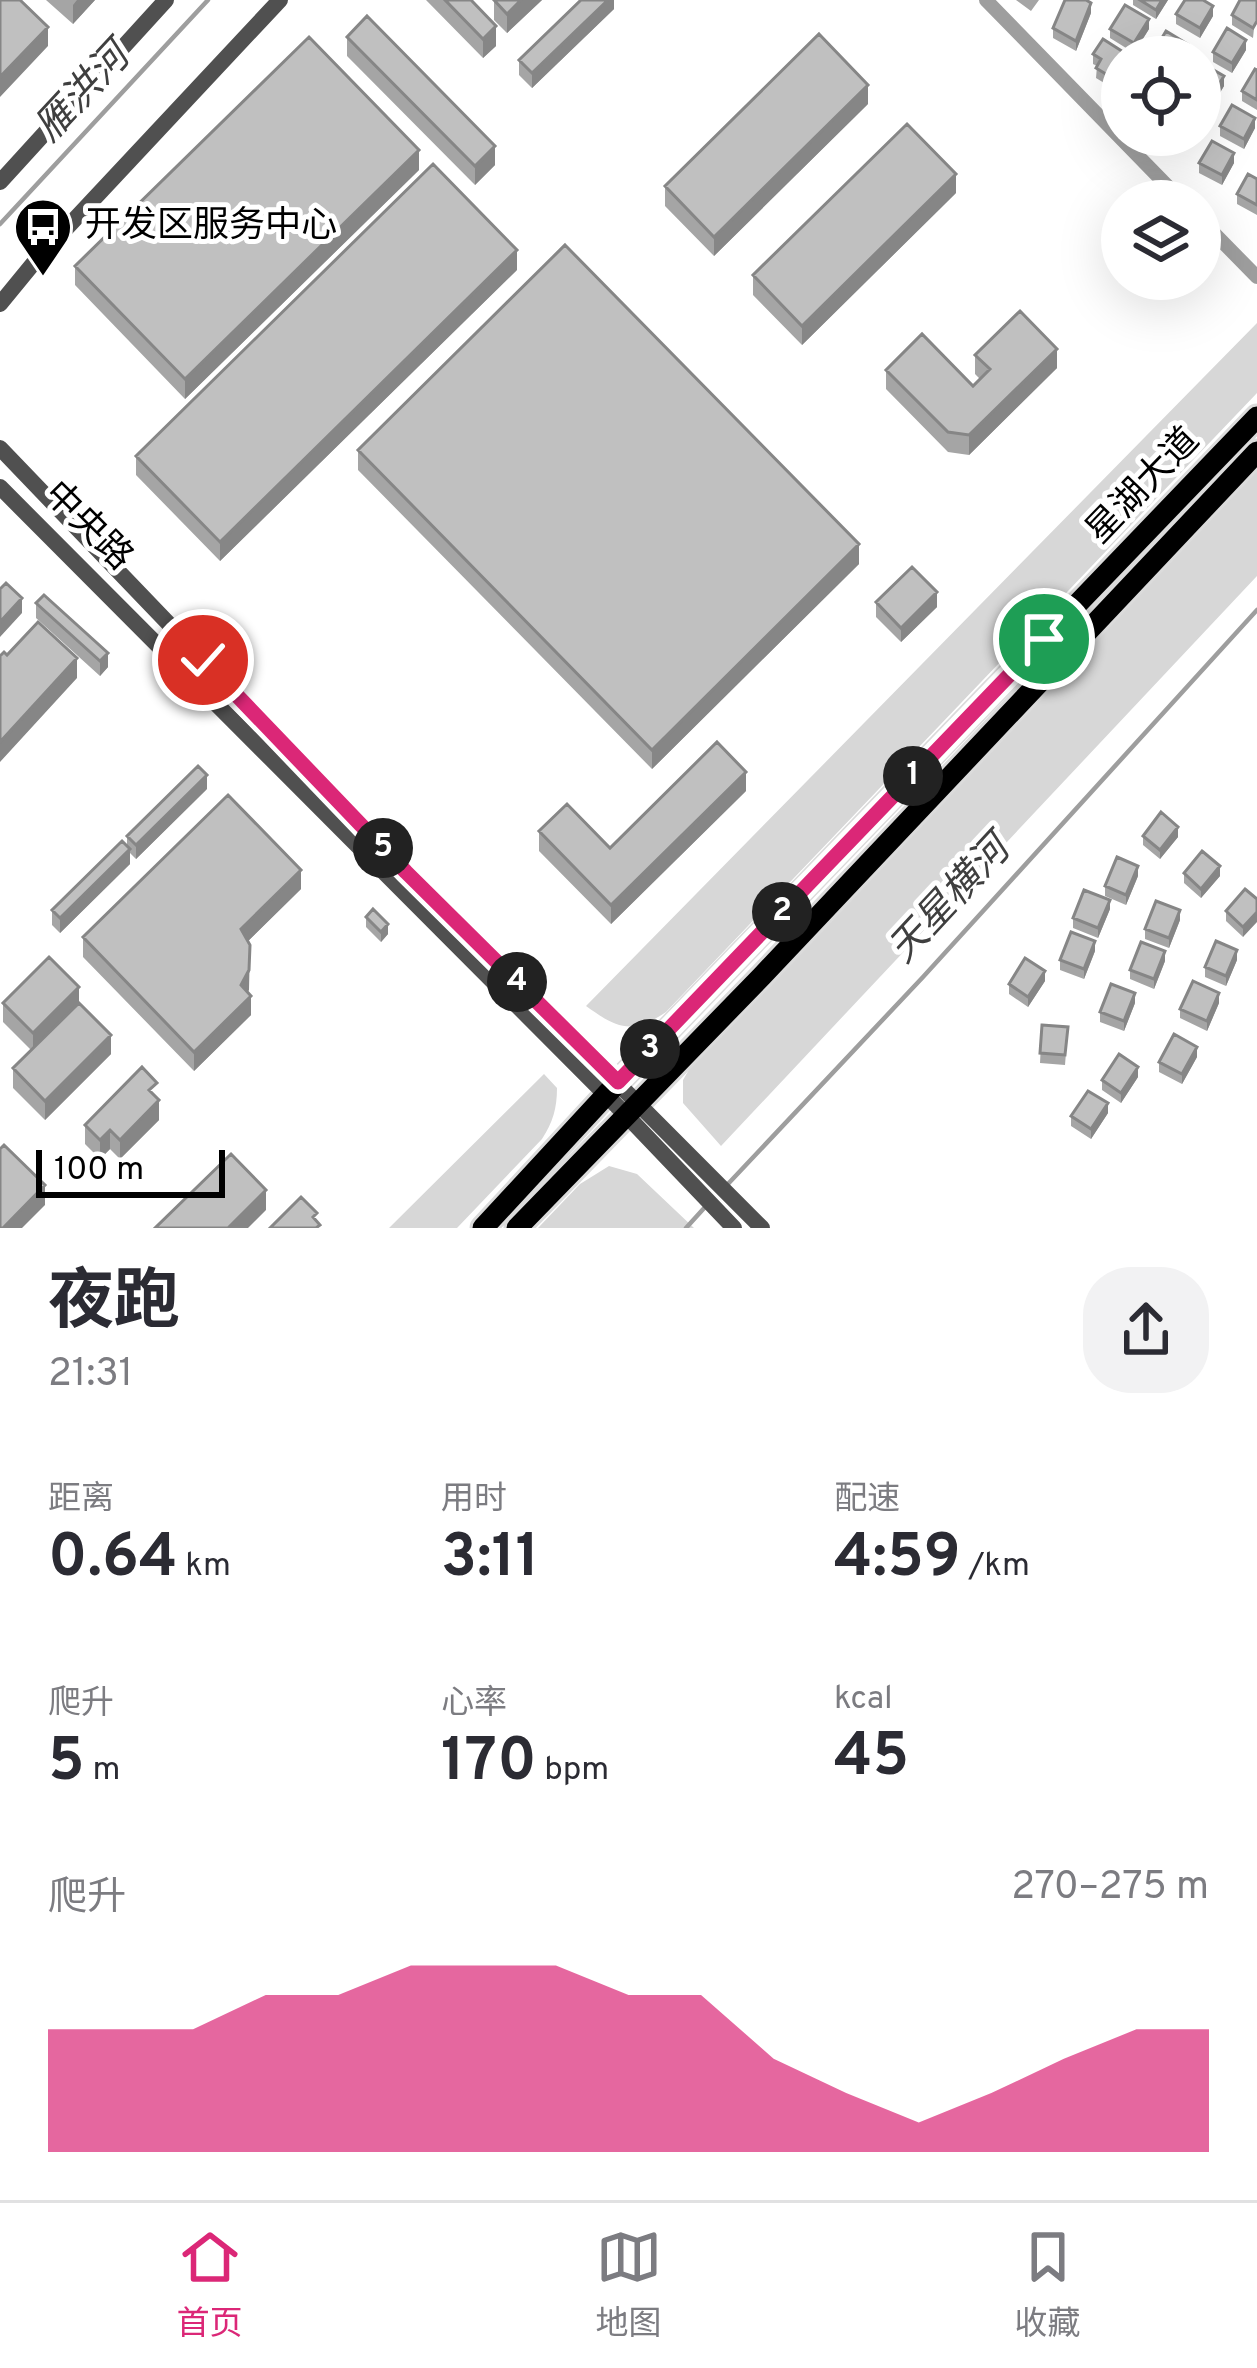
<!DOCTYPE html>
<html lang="zh">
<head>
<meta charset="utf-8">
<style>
	:root { --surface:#fff; --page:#f2f2f3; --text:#2b2b33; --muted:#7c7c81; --line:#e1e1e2; --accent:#db2777 }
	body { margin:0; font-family:Overpass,"Noto Sans SC",sans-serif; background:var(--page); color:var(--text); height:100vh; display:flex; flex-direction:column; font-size:45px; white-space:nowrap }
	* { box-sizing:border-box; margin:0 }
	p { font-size:39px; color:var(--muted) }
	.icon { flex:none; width:66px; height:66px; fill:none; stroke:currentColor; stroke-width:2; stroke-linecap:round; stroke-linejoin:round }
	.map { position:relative; height:1228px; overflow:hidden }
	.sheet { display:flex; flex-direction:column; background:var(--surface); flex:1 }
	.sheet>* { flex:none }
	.controls { position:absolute; left:1101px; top:36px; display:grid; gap:24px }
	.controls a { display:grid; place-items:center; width:120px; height:120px; border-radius:50%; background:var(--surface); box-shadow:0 12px 48px #0002; font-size:60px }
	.scale { position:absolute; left:36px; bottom:30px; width:189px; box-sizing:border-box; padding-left:12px; border:6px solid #000; border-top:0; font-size:33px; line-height:42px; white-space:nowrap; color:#000; -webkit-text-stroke:9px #fff; paint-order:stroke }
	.pin { position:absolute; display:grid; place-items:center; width:102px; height:102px; color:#fff; margin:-51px; border:6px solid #fff; border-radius:50%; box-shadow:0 3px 12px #0007 }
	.km { position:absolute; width:60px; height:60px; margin:-30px; border-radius:50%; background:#222; color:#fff; font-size:33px; line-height:60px; text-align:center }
	.round { display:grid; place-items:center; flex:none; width:126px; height:126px; border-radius:48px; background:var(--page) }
	.head { display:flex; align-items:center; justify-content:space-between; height:204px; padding:0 48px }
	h1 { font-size:66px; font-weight:700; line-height:90px }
	.figures { display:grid; grid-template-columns:repeat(3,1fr); gap:18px; height:204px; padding:12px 48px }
	.figures div { display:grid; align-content:center }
	.figures b { font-size:60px; font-weight:700 }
	.figures small { font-size:33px; font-weight:400 }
	.figures p { font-size:33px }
	.chart { height:336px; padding:24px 48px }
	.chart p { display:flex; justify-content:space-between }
	.chart svg { width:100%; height:216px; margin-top:12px; fill:var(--accent); opacity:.7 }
	.menu { display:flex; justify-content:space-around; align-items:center; height:168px; border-top:3px solid var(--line); background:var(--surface); font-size:33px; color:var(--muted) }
	.menu a { display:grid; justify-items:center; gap:6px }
	.menu .selected { color:var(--accent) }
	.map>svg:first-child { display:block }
	.green { fill:#d7d7d7 }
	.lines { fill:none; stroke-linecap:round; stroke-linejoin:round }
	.stream { stroke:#9e9e9e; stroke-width:4.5 }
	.canal { stroke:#9e9e9e; stroke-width:14 }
	.major-casing { stroke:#dbdbdb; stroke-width:27 }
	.minor { stroke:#505050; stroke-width:16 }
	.major { stroke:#000; stroke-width:21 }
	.wall { fill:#a5a5a5 }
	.shaded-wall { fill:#868686 }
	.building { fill:#c0c0c0; stroke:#868686; stroke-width:3 }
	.route-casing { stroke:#fff; stroke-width:24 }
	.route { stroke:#db2777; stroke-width:15 }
	.labels { text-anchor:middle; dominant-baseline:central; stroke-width:10; stroke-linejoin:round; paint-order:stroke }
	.poi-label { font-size:36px; fill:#000; stroke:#fff; text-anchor:start }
	.street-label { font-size:36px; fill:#000; stroke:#fff }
	.water-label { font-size:39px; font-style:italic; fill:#3f3f3f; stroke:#fff }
</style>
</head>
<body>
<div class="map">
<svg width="1257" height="1228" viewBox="0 0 1257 1228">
	<rect width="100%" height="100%" fill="#fff"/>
	<path class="green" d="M1257,323V393L666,1012C632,1035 618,1029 586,1006Z
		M1257,471V576L721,1146L683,1103V1080L698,1054Z
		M544,1074L557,1088C557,1108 553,1122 542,1139L457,1228H389Z
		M609,1166L637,1174L694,1228H538L580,1184Z"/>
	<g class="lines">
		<path class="stream" d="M0,224L208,0
			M727,1185L923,977L1257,610
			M686,1228L706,1206"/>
		<path class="canal" d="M986,0L1182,201
			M1200,219L1257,277"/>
		<defs>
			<path id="major" d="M483,1228L618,1082L1257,417
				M517,1228L762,976L1257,452"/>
		</defs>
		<use href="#major" class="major-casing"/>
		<path class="minor" d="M0,182L166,0
			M0,304L32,265L280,0
			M0,448L407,872L762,1228
			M0,487L627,1116L734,1228"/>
		<use href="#major" class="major"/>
	</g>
	<path class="wall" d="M46,0H95L73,24Z
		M426,0H471L496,46L483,58Z
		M494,0H542L507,33L494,20Z
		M614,0V9L532,88L519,75V60Z
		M1016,0H1039L1031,11Z
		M1133,0H1168L1156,19L1133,5Z
		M1257,0L1253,38L1232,25V15Z
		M1091,13L1076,51L1053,38V28Z
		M1176,14L1213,16L1200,38L1176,24Z
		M1110,29H1149L1134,53L1110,38Z
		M347,37L495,165L475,185L347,56Z
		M1246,50L1232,73L1213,62V52Z
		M1093,54L1128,57L1114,89L1096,78L1097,66L1093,64Z
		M1257,70V110L1242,101V91Z
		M1200,74L1224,86L1210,109L1200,103Z
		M868,104L714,256L665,206V186Z
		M1220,126L1255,128L1244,149L1220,136Z
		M1171,135H1194L1189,144Z
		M1199,163H1234L1222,185L1199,173Z
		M419,170L185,399L75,285V266Z
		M1257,179V215L1237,204V194Z
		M956,193L802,345L753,295V275Z
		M517,270L220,561L136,475V456Z
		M975,355L1057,368L969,455L948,452L886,389V370L973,386L980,379L975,374Z
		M358,450L859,564L652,769L358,470Z
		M876,602L937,607L901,642L876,617Z
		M36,603L108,667L100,676L36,618Z
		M207,789L136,859L130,853V864L60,933L52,925V910L127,846V836Z
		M746,791L611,924L539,851V831L610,848Z
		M1143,836L1178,837L1160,859L1143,845Z
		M1184,873L1220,876L1201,898L1184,883Z
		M1138,876L1126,905L1105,896V886Z
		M301,889L248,941V992L251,1015L194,1071L83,957V937Z
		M1257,899L1243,937L1226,921V911Z
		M1110,909L1098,938L1073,928V918Z
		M366,917L388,934L381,942L366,927Z
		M1180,920L1169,948L1145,939V929Z
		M1095,951L1084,979L1060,970V960Z
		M1237,960L1226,986L1205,977V967Z
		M1165,961L1154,989L1130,979V970Z
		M1045,981L1028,1007L1009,994V984Z
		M3,1003H79L111,1054L45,1120L13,1088V1068L31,1050L3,1022Z
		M1135,1003L1124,1031L1100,1022V1012Z
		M1219,1003L1207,1031L1180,1018V1009Z
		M1042,1025L1068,1027L1065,1065L1040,1063Z
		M1197,1057L1182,1084L1159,1072V1062Z
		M1138,1077L1121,1103L1102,1090V1080Z
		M157,1098L159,1120L120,1159L110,1149L100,1159L85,1144V1125Z
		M1108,1113L1091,1139L1071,1126V1116Z"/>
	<path class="shaded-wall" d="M77,0H95L73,24V5Z
		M521,0H542L507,33V14Z
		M608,0H614V9L532,88V73Z
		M1162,0H1168L1156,19V10Z
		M1091,3V13L1076,51V41Z
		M1213,6V16L1200,38V28Z
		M1149,19V29L1134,53V43Z
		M496,26V46L483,58V39Z
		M48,27V46L0,97V77Z
		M1246,40V50L1232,73V63Z
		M1122,65V75L1114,89V79Z
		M1224,76V86L1210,109V99Z
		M868,85V104L714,256V237Z
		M1255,118V128L1244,149V139Z
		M495,146V165L475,185V166Z
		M419,150V170L185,399V379Z
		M1234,153V163L1222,185V175Z
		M956,174V193L802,345V326Z
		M517,250V270L220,561V542Z
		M1057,349V368L969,455V435Z
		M859,544V564L652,769V750Z
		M937,592V607L901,642V628Z
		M22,598V613L0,637V622Z
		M108,653V667L100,676V661Z
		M77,658V678L0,762V742Z
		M746,772V791L611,924V905Z
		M207,775V789L136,859V845Z
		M1178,827V837L1160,859V850Z
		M130,849V864L60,933V918Z
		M1138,866V876L1126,905V895Z
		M1220,866V876L1201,898V889Z
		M301,870V889L241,948V929Z
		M1110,900V909L1098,938V928Z
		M1180,910V920L1169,948V938Z
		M1257,912V922L1243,937V927Z
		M388,924V934L381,942V932Z
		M1095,941V951L1084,979V969Z
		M250,945L249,990L241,1005V985Z
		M1237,950V960L1226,986V976Z
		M1165,951V961L1154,989V979Z
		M1045,971V981L1028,1007V997Z
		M79,987V1007L33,1053V1033Z
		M1135,993V1003L1124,1031V1021Z
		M1219,993V1003L1207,1031V1021Z
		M251,996V1015L194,1071V1052Z
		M111,1035V1054L45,1120V1101Z
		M1197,1047V1057L1182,1084V1074Z
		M1138,1067V1077L1121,1103V1093Z
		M159,1100V1120L120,1159V1140Z
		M1108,1103V1113L1091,1139V1129Z
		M110,1130V1149L100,1159V1140Z
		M45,1185V1205L22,1228H3Z
		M266,1190V1210L248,1228H228Z"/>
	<path class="building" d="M0,0H20L48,27L0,77Z
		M445,0H471L496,26L483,39Z
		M494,0H521L507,14Z
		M581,0H608L532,73L519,60Z
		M1065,0H1086L1091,3L1076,41L1053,28Z
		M1140,0H1162L1156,10Z
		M1185,0H1203L1213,6L1200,28L1176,14Z
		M1240,0H1257V21L1253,28L1232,15Z
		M1125,5L1149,19L1134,43L1110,29Z
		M367,16L495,146L475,166L347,37Z
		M1227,28L1246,40L1232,63L1213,52Z
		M1166,31L1189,45L1182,57H1160L1153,53Z
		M819,34L868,85L714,237L665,186Z
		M309,37L419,150L185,379L75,266Z
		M1103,39L1128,55L1127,57H1122V65L1114,79L1096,68L1101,59L1093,54Z
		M1205,65L1224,76L1210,99L1200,94V74Z
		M1255,69L1257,70V100L1242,91Z
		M1232,105L1255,118L1244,139L1220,126Z
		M907,124L956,174L802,326L753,275Z
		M1212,141L1234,153L1222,175L1199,163Z
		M433,164L517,250L220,542L136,456Z
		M1248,174L1257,179V205L1237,194Z
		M565,245L859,544L652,750L358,450Z
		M1020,311L1057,349L969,435L948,432L886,370L922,334L973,386L990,369L975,355Z
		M912,567L937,592L901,628L876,602Z
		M6,583L22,598L0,622V589Z
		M44,595L108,653L100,661L36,603Z
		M38,622L77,658L0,742V656L4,652L7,655Z
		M717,742L746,772L611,905L539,831L567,804L610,848Z
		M198,766L207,775L136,845L127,836Z
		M228,795L301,870L241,929L250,945L249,970L241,985L251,996L194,1052L83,937Z
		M1161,812L1178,827L1160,850L1143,836Z
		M122,841L130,849L60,918L52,910Z
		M1202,851L1220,866L1201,889L1184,873Z
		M1117,857L1138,866L1126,895L1105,886Z
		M1245,889L1257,899V912L1243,927L1226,911Z
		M1084,890L1110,900L1098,928L1073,918Z
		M1156,901L1180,910L1169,938L1145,929Z
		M373,909L388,924L381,932L366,917Z
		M1071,932L1095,941L1084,969L1060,960Z
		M1216,941L1237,950L1226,976L1205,967Z
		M1141,942L1165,951L1154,979L1130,970Z
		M49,957L79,987L33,1033L3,1003Z
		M1025,958L1045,971L1028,997L1009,984Z
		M1193,981L1219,993L1207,1021L1180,1009Z
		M1111,984L1135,993L1124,1021L1100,1012Z
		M79,1003L111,1035L45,1101L13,1068Z
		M1042,1025L1068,1027L1065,1055L1040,1053Z
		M1174,1034L1197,1047L1182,1074L1159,1062Z
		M1119,1054L1138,1067L1121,1093L1102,1080Z
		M142,1067L157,1083L149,1090L159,1100L120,1140L110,1130L100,1140L85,1125Z
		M1088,1091L1108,1103L1091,1129L1071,1116Z
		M4,1145L45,1185L3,1228H0V1149Z
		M231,1154L266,1190L228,1228H155Z
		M301,1197L317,1213L313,1217L320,1225L316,1228H270Z"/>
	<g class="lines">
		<defs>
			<path id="route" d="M203,660L406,872L618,1082L1044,639"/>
		</defs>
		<use href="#route" class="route-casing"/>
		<use href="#route" class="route"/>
	</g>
	<defs>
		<symbol id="bus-pin" viewBox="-11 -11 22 30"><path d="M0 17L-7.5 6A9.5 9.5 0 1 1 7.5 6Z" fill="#000" stroke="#fff"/><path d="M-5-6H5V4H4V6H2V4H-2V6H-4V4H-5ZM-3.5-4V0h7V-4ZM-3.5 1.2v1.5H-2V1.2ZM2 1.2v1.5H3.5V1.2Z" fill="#fff"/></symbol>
	</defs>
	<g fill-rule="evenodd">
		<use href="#bus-pin" x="10" y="194" width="66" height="90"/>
	</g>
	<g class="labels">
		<g class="poi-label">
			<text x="85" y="227">开发区服务中心</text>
		</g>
		<g class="street-label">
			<text transform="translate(1144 487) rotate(-46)">星湖大道</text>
			<text transform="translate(87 527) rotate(45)">中央路</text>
		</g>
		<g class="water-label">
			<text transform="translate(84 94) rotate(-47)">雁洪河</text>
			<text transform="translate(951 901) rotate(-47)">天星横河</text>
		</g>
	</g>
</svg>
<div class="controls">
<a><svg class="icon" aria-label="locate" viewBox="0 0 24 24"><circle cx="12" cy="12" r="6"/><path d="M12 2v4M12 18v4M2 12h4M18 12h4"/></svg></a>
<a><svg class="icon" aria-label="layers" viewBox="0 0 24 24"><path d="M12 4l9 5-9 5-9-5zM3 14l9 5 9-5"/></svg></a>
</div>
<div class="scale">100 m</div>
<div class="pin" style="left:1044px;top:639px;background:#1e9e55"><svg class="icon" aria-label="arrive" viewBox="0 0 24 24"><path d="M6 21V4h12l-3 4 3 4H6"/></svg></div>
<div class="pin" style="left:203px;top:660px;background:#d93025"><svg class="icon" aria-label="check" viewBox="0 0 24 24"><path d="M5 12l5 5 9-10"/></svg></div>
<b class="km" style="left:913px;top:776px">1</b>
<b class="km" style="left:782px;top:912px">2</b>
<b class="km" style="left:650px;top:1049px">3</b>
<b class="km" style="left:517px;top:982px">4</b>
<b class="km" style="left:383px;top:848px">5</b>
</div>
<section class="sheet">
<div class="head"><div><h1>夜跑</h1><p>21:31</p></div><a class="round"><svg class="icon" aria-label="share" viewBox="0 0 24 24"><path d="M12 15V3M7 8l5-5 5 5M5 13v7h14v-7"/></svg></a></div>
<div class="figures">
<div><p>距离</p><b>0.64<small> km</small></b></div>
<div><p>用时</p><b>3:11</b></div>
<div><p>配速</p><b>4:59<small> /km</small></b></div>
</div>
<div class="figures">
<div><p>爬升</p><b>5<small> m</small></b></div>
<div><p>心率</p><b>170<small> bpm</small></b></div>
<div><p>kcal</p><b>45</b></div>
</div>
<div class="chart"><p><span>爬升</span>270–275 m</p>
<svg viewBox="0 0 160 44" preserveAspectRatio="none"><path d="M0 44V19L10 19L20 19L30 12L40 12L50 6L60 6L70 6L80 12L90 12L100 25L110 32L120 38L130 32L140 25L150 19L160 19V44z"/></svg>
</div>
</section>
<nav class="menu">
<a class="selected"><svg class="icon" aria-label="home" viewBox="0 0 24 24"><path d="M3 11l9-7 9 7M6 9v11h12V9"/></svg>首页</a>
<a><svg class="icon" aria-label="map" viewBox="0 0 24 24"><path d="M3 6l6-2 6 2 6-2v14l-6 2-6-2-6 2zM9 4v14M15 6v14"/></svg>地图</a>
<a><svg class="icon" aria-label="saved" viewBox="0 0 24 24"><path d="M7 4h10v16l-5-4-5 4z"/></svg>收藏</a>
</nav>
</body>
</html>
